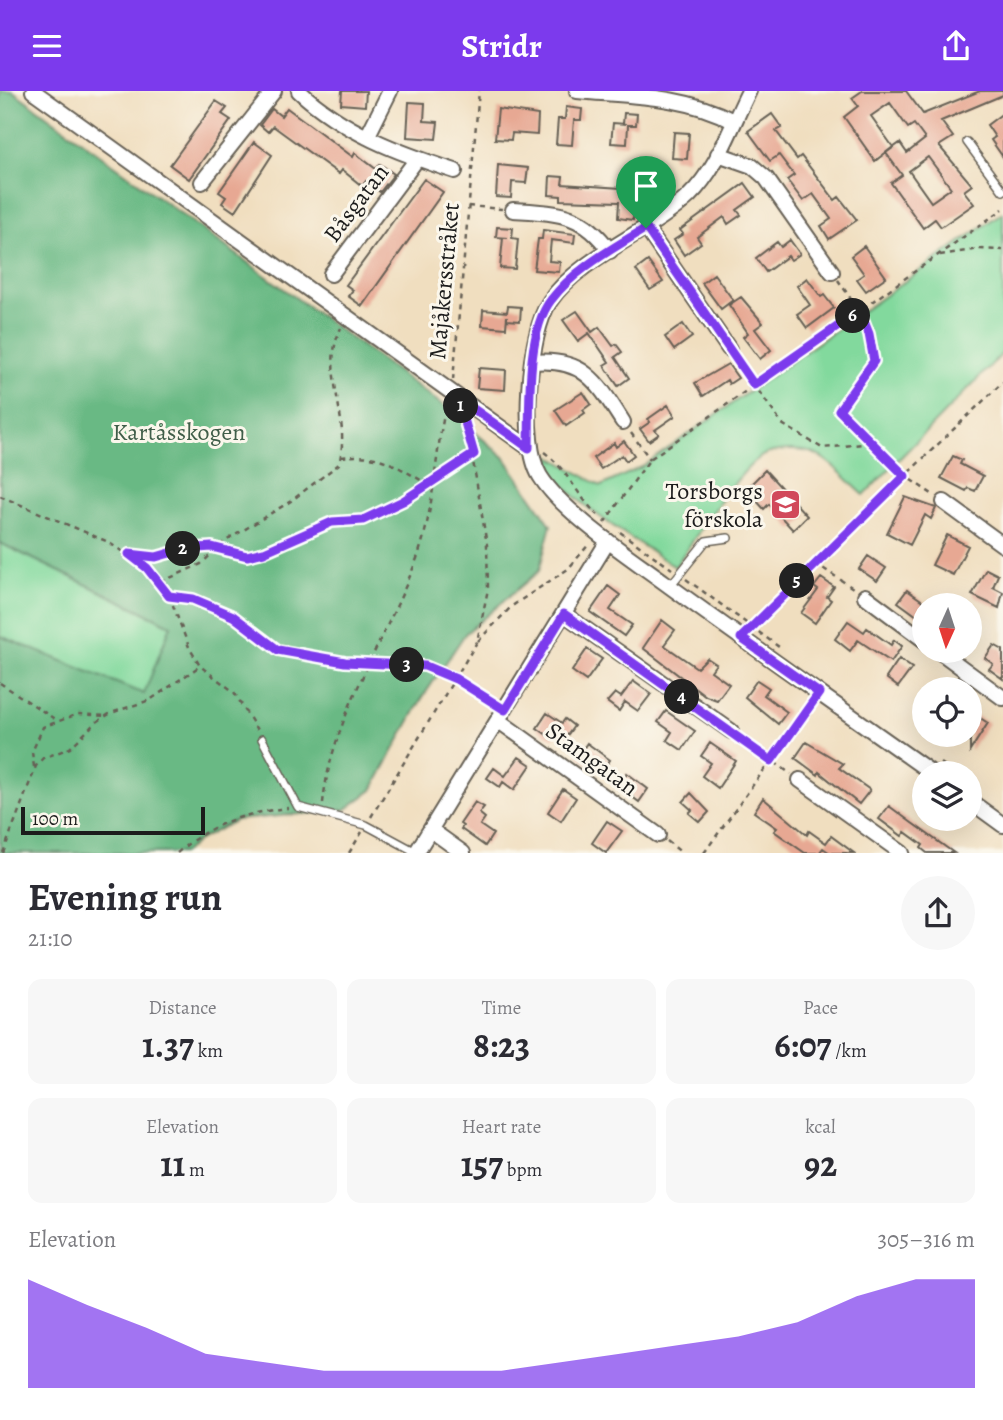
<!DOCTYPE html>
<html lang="en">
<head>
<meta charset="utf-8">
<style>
	:root { --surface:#fff; --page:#f7f7f7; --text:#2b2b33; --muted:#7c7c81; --accent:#7c3aed }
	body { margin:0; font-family:Alegreya,serif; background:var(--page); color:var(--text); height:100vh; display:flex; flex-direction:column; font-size:26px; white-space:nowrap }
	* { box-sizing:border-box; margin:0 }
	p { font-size:23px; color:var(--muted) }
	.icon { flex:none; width:38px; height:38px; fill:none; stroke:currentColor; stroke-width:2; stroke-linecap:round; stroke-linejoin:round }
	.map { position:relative; height:762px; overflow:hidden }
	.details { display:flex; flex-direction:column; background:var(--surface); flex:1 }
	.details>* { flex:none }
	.needle { width:46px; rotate:183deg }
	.controls { position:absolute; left:912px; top:502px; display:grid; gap:14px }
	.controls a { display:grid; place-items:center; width:70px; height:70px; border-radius:50%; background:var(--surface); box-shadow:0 7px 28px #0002; font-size:35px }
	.scale { position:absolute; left:21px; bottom:18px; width:184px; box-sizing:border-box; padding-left:7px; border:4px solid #1c1c1c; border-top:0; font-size:19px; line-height:24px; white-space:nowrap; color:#1c1c1c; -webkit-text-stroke:5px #fbf7ec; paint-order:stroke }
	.pin { position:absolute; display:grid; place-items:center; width:60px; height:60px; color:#fff; margin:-72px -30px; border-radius:50% 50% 50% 0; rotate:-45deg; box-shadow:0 0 7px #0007 }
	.pin .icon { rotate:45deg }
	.km { position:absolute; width:35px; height:35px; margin:-18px; border-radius:50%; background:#222; color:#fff; font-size:19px; line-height:35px; text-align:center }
	.round { display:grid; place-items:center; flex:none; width:74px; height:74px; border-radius:37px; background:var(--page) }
	.headline { display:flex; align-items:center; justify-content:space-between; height:119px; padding:0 28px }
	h1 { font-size:38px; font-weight:600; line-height:52px }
	.figures { display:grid; grid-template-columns:repeat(3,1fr); gap:10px; height:119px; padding:7px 28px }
	.figures div { display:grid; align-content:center; border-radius:14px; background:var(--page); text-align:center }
	.figures b { font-size:35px; font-weight:600 }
	.figures small { font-size:19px; font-weight:400 }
	.figures p { font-size:19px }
	.chart { height:196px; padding:14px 28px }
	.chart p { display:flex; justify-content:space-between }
	.chart svg { width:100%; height:126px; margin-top:7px; fill:var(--accent); opacity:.7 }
	header { display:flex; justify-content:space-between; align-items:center; height:91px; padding:0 28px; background:var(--accent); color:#fff; font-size:32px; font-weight:600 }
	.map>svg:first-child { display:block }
	.green { fill:#82d99d; stroke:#4f7a5c; stroke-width:2 }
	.forest { fill:#69b984; stroke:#426a50; stroke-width:2 }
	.building { fill:#e7a893; fill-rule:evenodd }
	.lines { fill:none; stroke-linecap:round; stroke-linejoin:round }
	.service-casing { stroke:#666055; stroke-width:10 }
	.minor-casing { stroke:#666055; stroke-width:18 }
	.path { stroke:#666055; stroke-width:2.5; stroke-dasharray:5 5; stroke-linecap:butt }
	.service { stroke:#fff; stroke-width:7 }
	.minor { stroke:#fff; stroke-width:14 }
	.route-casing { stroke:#fff; stroke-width:14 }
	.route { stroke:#7c3aed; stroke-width:9 }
	.labels { text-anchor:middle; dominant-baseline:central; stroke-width:6; stroke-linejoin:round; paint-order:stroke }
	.street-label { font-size:24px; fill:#1c1c1c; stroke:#fbf7ec }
	.park-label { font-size:24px; fill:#405e49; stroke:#fbf7ec }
	.poi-label { font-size:24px; fill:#1c1c1c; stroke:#fbf7ec; text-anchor:end }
</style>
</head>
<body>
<header><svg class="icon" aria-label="menu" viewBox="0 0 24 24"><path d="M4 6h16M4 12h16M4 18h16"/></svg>Stridr<svg class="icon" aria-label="share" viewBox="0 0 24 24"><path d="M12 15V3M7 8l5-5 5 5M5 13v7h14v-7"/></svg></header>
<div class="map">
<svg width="1003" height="762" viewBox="0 0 1003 762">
	<rect width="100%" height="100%" fill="#fbf7ec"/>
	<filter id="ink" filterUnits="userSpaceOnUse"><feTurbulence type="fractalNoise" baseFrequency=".0143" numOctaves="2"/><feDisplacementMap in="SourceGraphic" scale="14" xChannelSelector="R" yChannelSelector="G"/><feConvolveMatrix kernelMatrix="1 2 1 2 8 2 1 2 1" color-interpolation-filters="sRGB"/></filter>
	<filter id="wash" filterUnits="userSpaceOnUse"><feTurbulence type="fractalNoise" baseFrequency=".00686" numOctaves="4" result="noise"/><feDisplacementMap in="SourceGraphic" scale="28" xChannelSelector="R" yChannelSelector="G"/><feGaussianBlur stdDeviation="1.57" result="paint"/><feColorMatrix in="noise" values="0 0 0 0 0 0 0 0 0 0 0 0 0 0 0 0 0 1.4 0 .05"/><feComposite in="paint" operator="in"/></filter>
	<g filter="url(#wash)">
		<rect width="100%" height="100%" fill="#f0debf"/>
		<path class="green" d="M1003,121V262L864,404C850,392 835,374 819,365C805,357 781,358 766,363C743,371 691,453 675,476C638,450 554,405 543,361L601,395L642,376Z
			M0,452L171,534L144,604L0,545Z"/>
		<path class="forest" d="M0,0H13L444,315L504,366L551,434L539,480L465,543L421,609L372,699L345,719L236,729L197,750L184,762H0V545L144,603L171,534L0,452Z"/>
		<g id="blocks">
			<path class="building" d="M342,0H366L365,15L341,13Z
				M862,0H906L923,23L980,0H1003V4L941,30L953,46L939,55L972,94L964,100L974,113L941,136L935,128L923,137L891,92L902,84L886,62L900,52L907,62L925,48L914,33L908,37L890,12L871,25L893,56L875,70L844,26L858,15L852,7ZM928,66L951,97L931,111L909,80Z
				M216,10L227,17L222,23L231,29L189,88L170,74Z
				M409,11L425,12L424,30L438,31L436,48L407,46Z
				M566,16L582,18L581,29H574L572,54L556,53L558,28H565Z
				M287,17L353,66L355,62L376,78L380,73L394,83L380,101L366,90L362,95L342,79L339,83L273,35L268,41L260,34L272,18L281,25Z
				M498,18L538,24L537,44L512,42L511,49L495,48Z
				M624,22L637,23L636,34H628L627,53L611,52L613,32L626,33H623Z
				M1003,22V66L991,49L995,46L987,34Z
				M772,23L782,37L776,40L797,68L801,65L835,109L839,106L857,129L829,148L821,135L831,128L813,103L803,110L787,89L794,84L779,64L770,70L748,40Z
				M674,41L689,42L687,68L672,67Z
				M254,51L272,64L235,121L222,112L226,106L219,101Z
				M498,74L528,77L526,92L512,91L511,107L496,106Z
				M550,85L563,86L562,93L636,98L633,129L618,127L619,111L561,109V105L549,104Z
				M424,88L443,101L362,215L348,205L353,199L346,194Z
				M745,92L755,106L737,119L741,124L728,133L724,126L697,146L701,152L684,164L674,149L683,143L680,139Z
				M497,136L513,137L512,147L518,148L515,178L500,177L503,147H508L496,146Z
				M543,139L575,143L574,152L551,149L549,170L560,171L559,181L534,179L538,148H542Z
				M790,149L800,163L791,169L788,165L766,181L756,167L777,151L781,156Z
				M864,155L886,186L866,200L857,188L864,183L851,165Z
				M648,170L663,191L650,199L636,179Z
				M714,183L733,209L721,218L702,192Z
				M807,187L821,206L824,204L834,217L807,237L797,223L810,214L797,195Z
				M741,206L763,232L755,238L771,259L760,268L743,246L748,242L729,214Z
				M508,215L521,216L520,230L507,229V225L506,237L482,235L483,219L507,221Z
				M577,220L592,241L599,236L613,255L616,253L622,261L615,266L629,287L618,295L604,274L609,271L589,242L578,250L563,229Z
				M683,233L692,246L674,259L665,246Z
				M728,273L738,287L729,293L727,289L703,305L695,292Z
				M479,277L506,279L505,299L477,297Z
				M583,301L591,313L583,319L585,322L566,335L555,319Z
				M668,314L675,325L655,339L659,343L649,350L640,338L650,331L648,328Z
				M624,350L634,364L626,370L622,364L601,378L593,367L614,352L616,356Z
				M953,365L962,369L960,373L983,385L975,400L968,397L966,400L941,387Z
				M765,379L807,425L793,439L769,413L764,418L746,398Z
				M905,406L936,417L931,428L925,424L910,454L887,442Z
				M947,444L968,455L953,484L932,474Z
				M868,465L886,477L877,490L859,478Z
				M986,478L998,484L993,496L1003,501L999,517L972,504Z
				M821,487L834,496L827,506L831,509L815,532L801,522L818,499L814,496Z
				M608,495L620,504L610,519L632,534L624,545L590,521Z
				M907,499L924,511V530L898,511Z
				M662,529L675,539L664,554L697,577L707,567L716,573L711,580L729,593L717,609L706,605L643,557Z
				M848,530L864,541L867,537L891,554L894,549L902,555L891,571L858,549L850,560L835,548Z
				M994,554L1003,559V588L989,578L993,573L985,567Z
				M587,558L602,568L586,590L572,580Z
				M899,568L912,577L898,596L886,587Z
				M757,589L769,597L764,604L787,621L778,633L745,606Z
				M633,590L651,603L638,620L625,611L619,620L607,611L615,602L621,606Z
				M666,620L695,640L682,659L667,649L672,641L658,631Z
				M547,622L562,632L565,628L574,635L566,646L558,641L553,648L537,637Z
				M977,625L988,632L970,660V636Z
				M806,651L843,673L839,677L870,699L859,713L819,681L818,684L795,667Z
				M587,652L610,669L601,682L578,665Z
				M710,652L736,670L718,697L702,685L711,672L701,665Z
				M519,666L531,674L514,699L503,691L500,696L487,687L494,677L505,685Z
				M627,682L648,698L639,711L618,695Z
				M563,698L576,707L561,730L548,721Z
				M691,702L709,721L700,731L689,722L692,719L683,711Z
				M763,707L807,744L809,740L826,752L831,745L854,762H830L823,757L819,762H805L774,740L777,737L754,721Z
				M475,711L484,716L479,722L485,727L480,734L493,743L485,755L461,738L463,735L460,733Z
				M889,715L912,732L954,762H927L921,757L923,754L905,741L902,745L879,728Z
				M607,730L622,740L606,762L592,752Z"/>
		</g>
	</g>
	<g filter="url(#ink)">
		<use href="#blocks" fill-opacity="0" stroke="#666055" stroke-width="2"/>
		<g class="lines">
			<defs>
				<path id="service" d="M967,51L1003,100
					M670,495L706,450L728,447
					M262,648L298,716L366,734L416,761"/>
				<path id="minor" d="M33,0L529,357
					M299,0C343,41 399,62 455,80
					M577,0C630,5 685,4 733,30
					M749,0C731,35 718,77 689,105C650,141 579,167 550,210C528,241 520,353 540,385C562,421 630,466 664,491C753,556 843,619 932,682
					M367,46L390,0
					M718,63L752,75L766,87L832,181
					M202,91L274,0
					M513,119C557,122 582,121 610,160
					M646,137L729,258
					M331,183L417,68
					M534,271C585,267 598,292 623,331
					M944,411L1003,454
					M865,505L924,549
					M564,523L731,640
					M939,560L1003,607
					M499,630L658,744
					M800,689L902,762
					M970,710L1003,734
					M431,739L463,762
					M416,762L608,450"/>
			</defs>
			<use href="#service" class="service-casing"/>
			<use href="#minor" class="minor-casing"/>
			<path class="path" d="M468,115L502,118
				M940,164L979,158L1003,159
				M838,189C851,208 888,258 870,280C859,293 845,304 839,319L872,352
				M736,268L782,333L822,357L872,352L905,385L935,405
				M453,289L479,0
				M631,342L650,368
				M544,361C567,378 577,405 598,424
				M341,366C384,361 395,376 430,394
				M0,405L106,450L147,476L169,504L189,556L200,575L234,601L257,639
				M604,432L650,368L1003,118
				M620,441L672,478
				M131,463L156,466L184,458L212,456L247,465L264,461L332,431L363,429L403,410L474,363
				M815,472L856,499
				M686,488L779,556
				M161,491L201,473L224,451L291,410L339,373C352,324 319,282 341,237
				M169,504L193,508L233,525L278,559L345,571L425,575L456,588L493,612
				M752,536L814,472L1003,291
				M478,550L512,515L568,478L590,452
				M0,592L56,629
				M742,648L791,683
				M941,672L955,682
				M34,676L32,661L43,636L78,623L107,625
				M970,692L978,699
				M323,712C331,628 386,548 416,470C434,423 434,372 444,324
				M371,726L477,551L488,498L487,454L466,328
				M667,750L682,762
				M3,762L36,675L43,667L70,657L95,632L111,622L150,609L200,575
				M177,762C211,732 245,722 288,717
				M349,762L362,741
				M704,762L813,611"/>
			<use href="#service" class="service"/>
			<use href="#minor" class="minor"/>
		</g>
	</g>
	<g class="lines" filter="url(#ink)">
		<defs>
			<path id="route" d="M646,137L754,294L860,220L869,243L874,270L839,319L905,385L741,547L819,602L771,670L564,523L505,619L456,588L425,575L345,571L278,559L233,525L193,508L169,505L147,477L129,463L156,466L184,458L212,456L247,465L264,461L332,431L363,429L403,410L474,363L458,307L529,357C530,317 526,241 551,209C574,178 614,157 646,137Z"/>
		</defs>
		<use href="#route" class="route-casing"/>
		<use href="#route" class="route"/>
	</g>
	<defs>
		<symbol id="school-square" viewBox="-11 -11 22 22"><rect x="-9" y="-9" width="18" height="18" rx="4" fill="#d1495b" stroke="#fbf7ec"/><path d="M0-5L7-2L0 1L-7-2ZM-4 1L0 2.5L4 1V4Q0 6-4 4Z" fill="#fff"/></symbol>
	</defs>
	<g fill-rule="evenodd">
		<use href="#school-square" x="768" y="396" width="35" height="35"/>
	</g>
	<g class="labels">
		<g class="street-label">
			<text transform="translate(356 112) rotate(-53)">Båsgatan</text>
			<text transform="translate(444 190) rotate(-85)">Majåkersstråket</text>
			<text transform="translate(592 668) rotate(36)">Stamgatan</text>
		</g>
		<g class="park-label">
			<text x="179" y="341">Kartåsskogen</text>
		</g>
		<g class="poi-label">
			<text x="763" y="400">Torsborgs<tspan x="763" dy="28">förskola</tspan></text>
		</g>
	</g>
</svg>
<div class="controls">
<a><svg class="needle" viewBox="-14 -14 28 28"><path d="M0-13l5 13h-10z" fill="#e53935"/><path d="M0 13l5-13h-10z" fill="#7c7c81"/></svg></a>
<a><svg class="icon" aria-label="locate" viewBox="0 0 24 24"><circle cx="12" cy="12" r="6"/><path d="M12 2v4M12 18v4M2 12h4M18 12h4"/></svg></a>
<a><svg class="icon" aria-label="layers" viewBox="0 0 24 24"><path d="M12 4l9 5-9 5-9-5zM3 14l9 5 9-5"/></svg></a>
</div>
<div class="scale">100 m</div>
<div class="pin" style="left:646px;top:137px;background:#1e9e55"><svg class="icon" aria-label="arrive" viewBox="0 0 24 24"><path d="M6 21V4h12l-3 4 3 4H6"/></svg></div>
<b class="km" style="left:461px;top:315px">1</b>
<b class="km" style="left:183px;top:458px">2</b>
<b class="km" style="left:407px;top:574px">3</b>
<b class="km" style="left:682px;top:606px">4</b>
<b class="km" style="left:797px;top:490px">5</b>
<b class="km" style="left:853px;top:225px">6</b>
</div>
<section class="details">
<div class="headline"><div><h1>Evening run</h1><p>21:10</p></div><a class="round"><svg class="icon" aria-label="share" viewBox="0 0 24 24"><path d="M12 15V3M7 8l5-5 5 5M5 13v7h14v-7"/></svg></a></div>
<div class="figures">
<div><p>Distance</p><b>1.37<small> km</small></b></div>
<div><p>Time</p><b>8:23</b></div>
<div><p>Pace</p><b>6:07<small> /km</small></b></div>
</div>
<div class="figures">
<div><p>Elevation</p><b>11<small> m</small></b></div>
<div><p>Heart rate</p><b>157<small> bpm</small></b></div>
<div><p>kcal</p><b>92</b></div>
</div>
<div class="chart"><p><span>Elevation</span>305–316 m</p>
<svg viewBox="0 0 160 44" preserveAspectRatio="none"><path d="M0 44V6L10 15L20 23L30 32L40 35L50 38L60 38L70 38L80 38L90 35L100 32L110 29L120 26L130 21L140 12L150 6L160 6V44z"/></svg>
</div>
</section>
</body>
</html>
